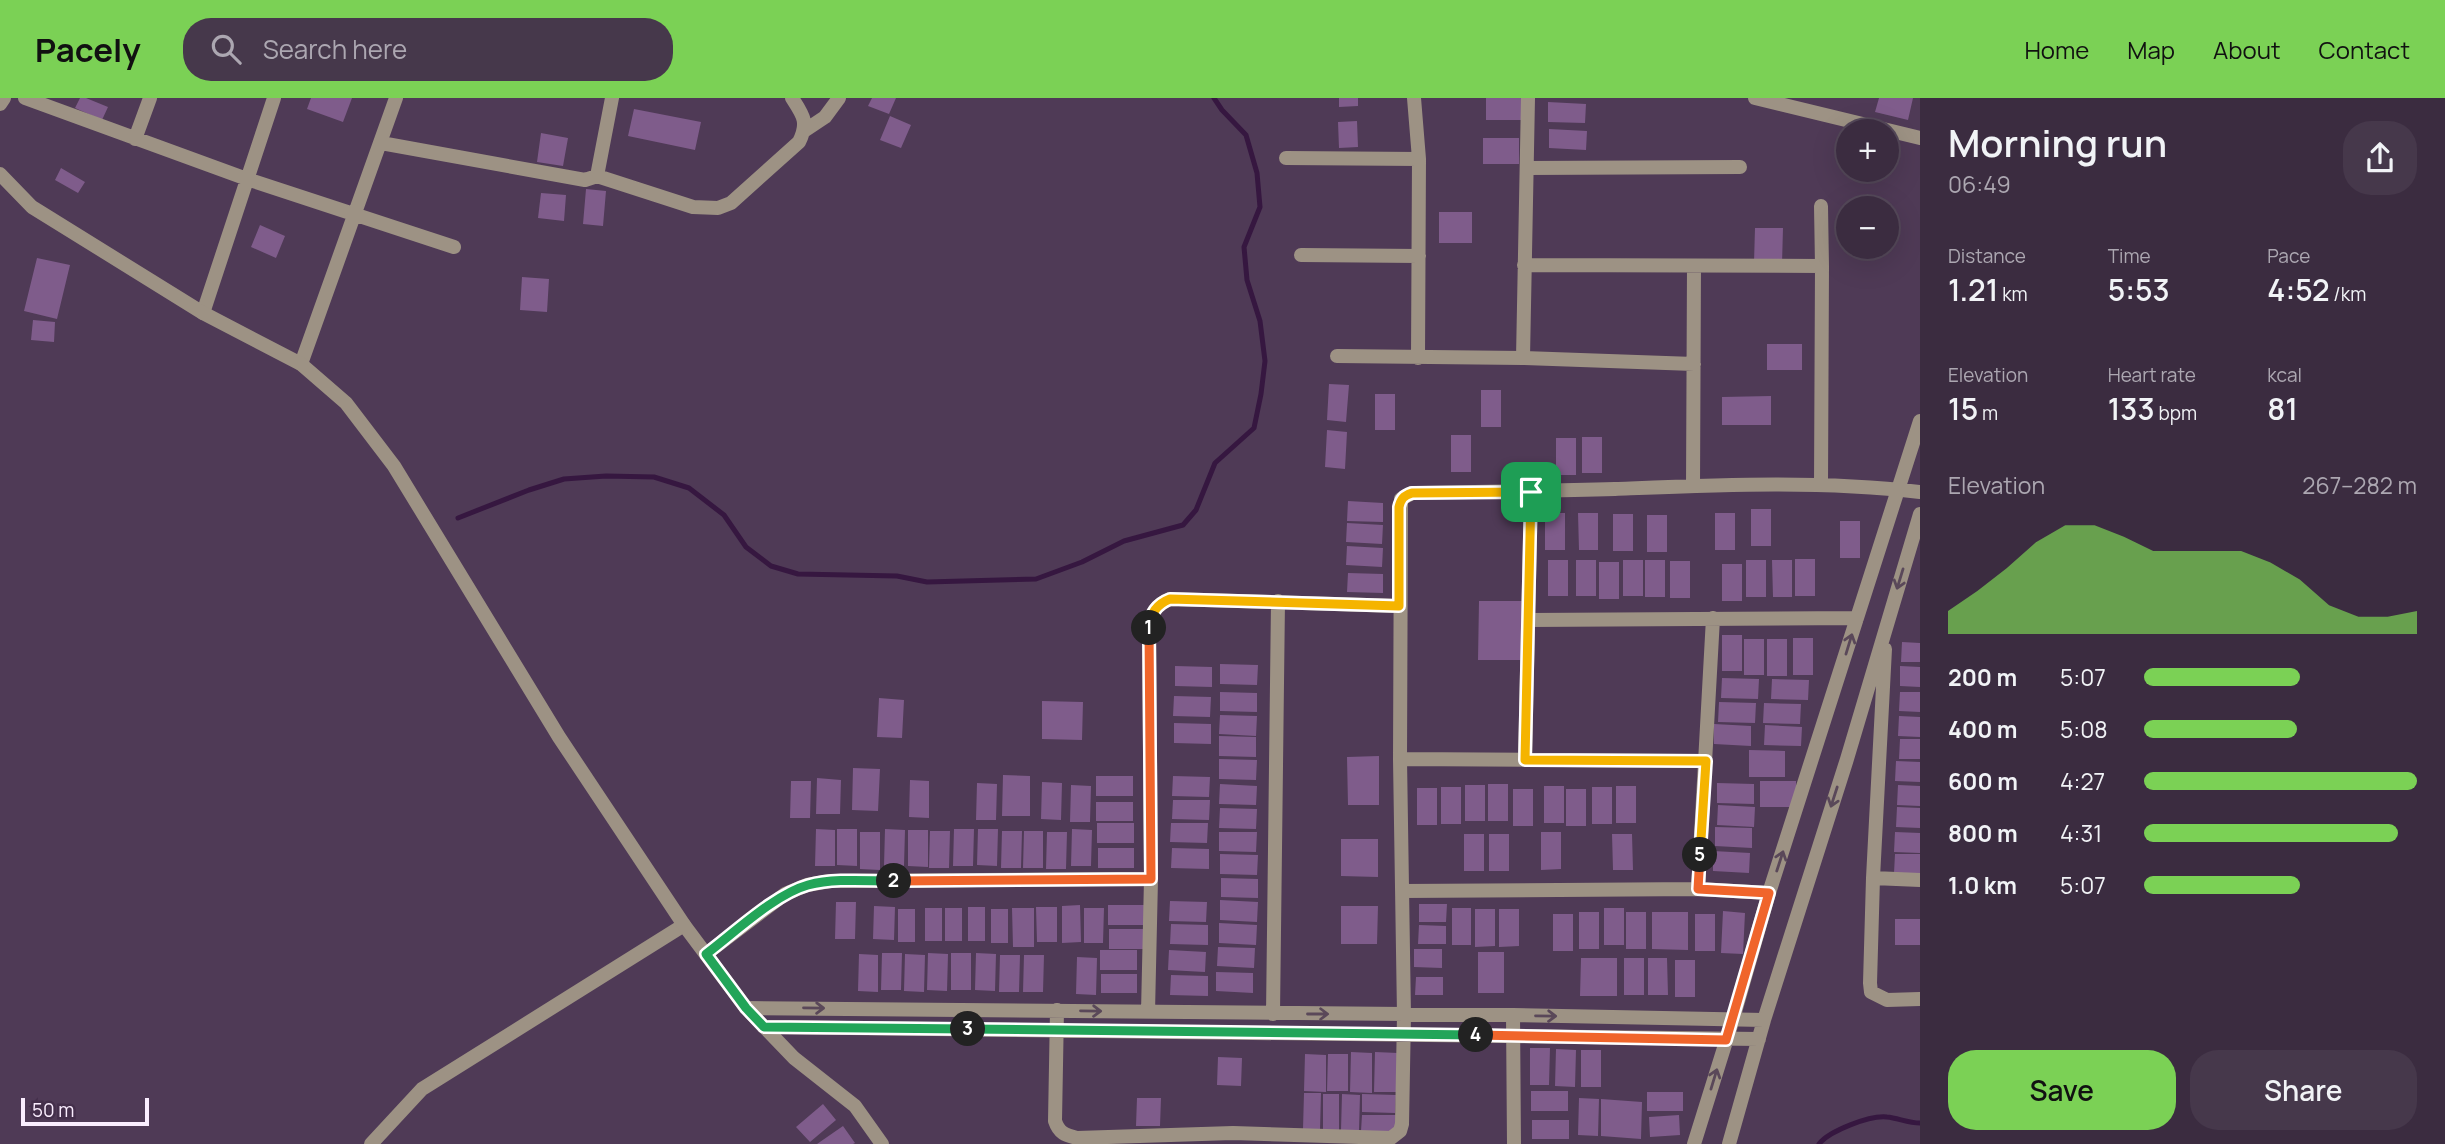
<!DOCTYPE html>
<html lang="en">
<head>
<meta charset="utf-8">
<style>
	:root { --surface:#3b2c40; --page:#46384b; --text:#f1f3f6; --muted:#aca7b1; --line:#544859; --accent:#7bd155 }
	body { margin:0; font-family:Manrope,sans-serif; background:var(--page); color:var(--text); height:100vh; display:flex; flex-direction:column; font-size:26px; white-space:nowrap }
	* { box-sizing:border-box; margin:0 }
	p { font-size:23px; color:var(--muted) }
	.icon { flex:none; width:38px; height:38px; fill:none; stroke:currentColor; stroke-width:2; stroke-linecap:round; stroke-linejoin:round }
	.map { position:relative; flex:1; overflow:hidden }
	.side { display:flex; flex-direction:column; background:var(--surface); width:525px }
	.side>* { flex:none }
	.buttons { position:absolute; left:1836px; top:21px; display:grid; gap:14px }
	.buttons a { display:grid; place-items:center; width:63px; height:63px; border-radius:50%; background:var(--surface); box-shadow:0 7px 28px #0002,0 0 0 2px var(--line); font-size:35px }
	.scale { position:absolute; left:21px; bottom:18px; width:128px; box-sizing:border-box; padding-left:7px; border:4px solid #faedfe; border-top:0; font-size:19px; line-height:24px; white-space:nowrap; color:#faedfe; -webkit-text-stroke:5px #442f4b; paint-order:stroke }
	.pin { position:absolute; display:grid; place-items:center; width:60px; height:60px; color:#fff; margin:-30px; border-radius:14px; box-shadow:0 4px 10px #0006 }
	.km { position:absolute; width:35px; height:35px; margin:-18px; border-radius:50%; background:#222; color:#fff; font-size:19px; line-height:35px; text-align:center }
	.round { display:grid; place-items:center; flex:none; width:74px; height:74px; border-radius:28px; background:var(--page) }
	.summary { display:flex; align-items:center; justify-content:space-between; height:119px; padding:0 28px }
	h1 { font-size:38px; font-weight:600; line-height:52px }
	.stats { display:grid; grid-template-columns:repeat(3,1fr); gap:10px; height:119px; padding:7px 28px }
	.stats div { display:grid; align-content:center }
	.stats b { font-size:30px; font-weight:600 }
	.stats small { font-size:19px; font-weight:400 }
	.stats p { font-size:19px }
	.chart { height:196px; padding:14px 28px }
	.chart p { display:flex; justify-content:space-between }
	.chart svg { width:100%; height:126px; margin-top:7px; fill:var(--accent); opacity:.7 }
	.action { display:flex; gap:14px; margin-top:auto; padding:14px 28px }
	.action a { flex:1; height:80px; border-radius:28px; background:var(--accent); color:#111; font-size:28px; font-weight:600; line-height:80px; text-align:center }
	.action a+a { background:var(--page); color:var(--text) }
	ul { padding:0 28px; list-style:none; font-size:23px }
	li { display:grid; grid-template-columns:112px 84px 1fr; align-items:center; height:52px }
	li i { height:18px; border-radius:9px; background:var(--accent) }
	header { display:flex; align-items:center; gap:42px; box-sizing:border-box; height:98px; padding:0 35px; background:var(--accent); color:#111 }
	header strong { font-size:33px }
	nav { display:flex; gap:38px; margin-inline-start:auto; font-size:24px }
	.search { width:490px; height:63px; background:var(--page); display:flex; align-items:center; gap:18px; box-sizing:border-box; padding:0 24px; border-radius:28px; color:var(--muted); font-size:26px }
	main { display:flex; flex:1; min-height:0 }
	.map>svg:first-child { display:block }
	.lines { fill:none; stroke-linecap:round; stroke-linejoin:round }
	.stream { stroke:#361740; stroke-width:5 }
	.building { fill:#7f5c8b }
	.minor { stroke:#9d9284; stroke-width:14 }
	.tertiary { stroke:#9d9284; stroke-width:14 }
	.oneway { stroke:#5a4859 }
	.split-1-casing { stroke:#fff; stroke-width:14 }
	.split-2-casing { stroke:#fff; stroke-width:14 }
	.split-3-casing { stroke:#fff; stroke-width:14 }
	.split-4-casing { stroke:#fff; stroke-width:14 }
	.split-5-casing { stroke:#fff; stroke-width:14 }
	.split-6-casing { stroke:#fff; stroke-width:14 }
	.split-1 { stroke:#f5b400; stroke-width:9 }
	.split-2 { stroke:#f0652b; stroke-width:9 }
	.split-3 { stroke:#22a559; stroke-width:9 }
	.split-4 { stroke:#22a559; stroke-width:9 }
	.split-5 { stroke:#f0652b; stroke-width:9 }
	.split-6 { stroke:#f5b400; stroke-width:9 }
</style>
</head>
<body>
<header>
<strong>Pacely</strong>
<div class="search"><svg class="icon" aria-label="search" viewBox="0 0 24 24"><circle cx="10" cy="10" r="6"/><path d="M15 15l6 6"/></svg>Search here</div>
<nav><a>Home</a><a>Map</a><a>About</a><a>Contact</a></nav>
</header>
<main>
<div class="map">
<svg width="1920" height="1046" viewBox="0 0 1920 1046">
	<rect width="100%" height="100%" fill="#4f3a56"/>
	<g class="lines">
		<path class="stream" d="M458,420L529,392L564,381L606,378L654,379L689,390L724,417L746,449L771,468L798,476L897,478L927,484L1036,481L1082,464L1124,443L1183,427L1196,412L1215,365L1254,330L1261,296L1265,263L1260,223L1247,182L1244,149L1260,109L1257,75L1246,37L1222,12L1214,0
			M1819,1046C1829,1033 1870,1017 1887,1019C1898,1020 1908,1025 1920,1025"/>
	</g>
	<path class="building" d="M80,0H86L108,9L102,22L75,10Z
		M311,0H352L343,24L307,11Z
		M872,0H896L889,16L868,8Z
		M1339,0H1358V8L1339,9Z
		M1486,0H1522L1521,22H1486Z
		M1879,0H1913L1908,22L1875,14Z
		M1548,4L1586,6L1585,25L1548,24Z
		M634,11L701,24L695,52L628,38Z
		M890,18L911,27L901,50L880,42Z
		M1357,23L1358,49L1339,50L1338,24Z
		M1549,31L1587,33L1586,52L1549,50Z
		M541,35L568,40L563,68L537,64Z
		M1483,40H1519V66H1483Z
		M61,70L85,84L78,95L55,82Z
		M586,91L606,93L603,128L583,126Z
		M541,95L566,97L564,123L538,120Z
		M1439,114H1472V145H1439Z
		M260,127L285,138L276,160L251,149Z
		M1755,130H1783L1782,166L1754,165Z
		M37,160L70,167L57,221L24,213Z
		M522,179L549,181L547,214L520,212Z
		M33,222L55,224L54,244L31,242Z
		M1767,246H1802V272H1767Z
		M1329,286L1349,287L1346,324L1327,322Z
		M1481,292H1501V329H1481Z
		M1375,296H1395V332H1375Z
		M1771,298V327H1722V299Z
		M1327,332L1347,334L1345,371L1325,369Z
		M1451,337H1471V374H1451Z
		M1582,339H1602V375H1582Z
		M1556,340H1576V377H1556Z
		M1348,403L1383,405V424L1347,423Z
		M1751,411H1771V448H1751Z
		M1545,415H1565V452H1545Z
		M1578,415H1598V452H1579Z
		M1715,415H1735V452H1715Z
		M1613,416H1633V453H1613Z
		M1647,417H1667V454H1647Z
		M1840,423H1860V460H1840Z
		M1347,425L1383,427L1382,446L1346,444Z
		M1347,448L1383,450L1382,469L1346,467Z
		M1795,461H1815V498H1795Z
		M1548,462H1568V498H1548Z
		M1576,462H1596V498H1576Z
		M1623,462H1643V498H1623Z
		M1645,462H1665V499H1645Z
		M1746,462H1766V499H1746Z
		M1772,462H1792V499H1773Z
		M1670,463H1690V500H1670Z
		M1599,464H1619V501H1599Z
		M1722,466H1742V503H1722Z
		M1348,475L1383,476V495L1347,494Z
		M1479,503H1527L1526,562H1478Z
		M1722,537H1742V573H1722Z
		M1793,540H1813V577H1793Z
		M1744,541H1764V577H1744Z
		M1767,541H1787V578H1767Z
		M1902,544L1920,545V564H1901Z
		M1220,566L1258,567L1257,587L1220,586Z
		M1175,568L1212,569V589L1175,588Z
		M1900,568L1920,569V589L1900,588Z
		M1722,580L1759,581L1758,601L1721,600Z
		M1772,581L1809,582L1808,602L1771,601Z
		M1220,594L1257,595V614L1220,613Z
		M1900,594H1920V614L1899,613Z
		M1174,598L1211,599L1210,619L1173,618Z
		M879,600L904,602L902,640L877,639Z
		M1042,603L1083,604L1082,642L1042,641Z
		M1719,604L1756,605L1755,625L1718,624Z
		M1764,605L1801,606L1800,626L1763,625Z
		M1220,617L1257,618L1256,638L1219,636Z
		M1899,618L1920,619V639L1898,638Z
		M1174,625L1211,626V646L1174,645Z
		M1714,626L1751,628V648L1714,646Z
		M1765,627L1802,629L1801,648L1764,647Z
		M1219,638L1256,639V659L1219,658Z
		M1900,641H1920V661H1899Z
		M1749,652L1785,653V679H1749Z
		M1379,658V707H1348L1347,659Z
		M1219,661L1257,662L1256,682L1219,681Z
		M1896,663L1920,664V684L1895,683Z
		M853,670L880,671L878,713L852,712Z
		M1003,677L1030,678V718H1002Z
		M1096,678H1133V698H1096Z
		M1173,678L1210,679L1209,699L1172,698Z
		M817,680L841,682L840,716H816Z
		M910,682L929,683V720L909,719Z
		M791,683H811L810,720H790Z
		M1760,683H1796V709H1760Z
		M1042,684L1062,685L1061,722L1041,721Z
		M977,685L997,686L996,722H976Z
		M1717,685L1754,686V706L1717,705Z
		M1220,686L1257,688L1256,707L1219,706Z
		M1488,686H1508V723H1488Z
		M1071,687L1091,688L1090,724H1070Z
		M1465,687H1485V723H1465Z
		M1898,687L1920,688V708L1897,707Z
		M1544,688H1564V725H1544Z
		M1616,688H1636V725H1616Z
		M1441,689H1461V726H1441Z
		M1592,689H1612V726H1592Z
		M1417,690H1437V727H1417Z
		M1513,691H1533V728H1513Z
		M1566,691H1586V728H1566Z
		M1173,702H1210L1209,722L1172,721Z
		M1096,704H1133V723H1096Z
		M1718,707L1755,709L1754,729L1717,727Z
		M1897,709L1920,710V730L1896,729Z
		M1220,710L1257,711L1256,731L1219,730Z
		M1097,725H1134V745H1097Z
		M1171,725H1208L1207,745L1170,744Z
		M1715,729L1752,730V750L1715,748Z
		M816,731L835,732V768H815Z
		M837,731H857V768L837,767Z
		M885,731L905,732L904,768H884Z
		M954,731H974L973,768H953Z
		M978,731H998L997,768L977,767Z
		M1072,731L1092,732L1091,768H1071Z
		M908,732H928V769L908,768Z
		M930,733H950L949,770H929Z
		M1002,733H1022L1021,770H1001Z
		M1024,733H1043V770H1023Z
		M860,734H880V772L860,771Z
		M1047,734H1067L1066,771H1046Z
		M1219,734H1257L1256,754L1219,753Z
		M1541,734H1561V771L1541,772Z
		M1895,734L1920,735V755L1894,754Z
		M1464,736H1484V773H1464Z
		M1489,736H1509V773H1489Z
		M1612,736H1632L1633,772H1613Z
		M1341,741H1378V779L1341,778Z
		M1098,750H1134V770H1098Z
		M1172,750L1209,751V771L1171,770Z
		M1713,753L1750,755L1749,775L1713,773Z
		M1220,756L1258,757L1257,777L1220,776Z
		M1895,756H1920V776L1894,775Z
		M1221,780L1258,781V800L1221,799Z
		M1220,802L1258,804L1257,824L1220,822Z
		M1170,803L1207,804L1206,824L1169,823Z
		M836,804H856L855,841H835Z
		M1419,806H1447L1446,824H1419Z
		M1080,807L1081,844L1062,845V808Z
		M1108,807H1144V827H1108Z
		M874,808L895,809L894,842L873,841Z
		M1341,808H1378L1377,846H1341Z
		M968,809H985V843H968Z
		M1036,809H1057V844H1037Z
		M925,810H942V843H925Z
		M945,810H962V843H945Z
		M1012,810H1034V849H1013Z
		M1084,810H1104L1103,845H1084Z
		M1452,810H1471V847H1452Z
		M1604,810H1624V847H1604Z
		M898,811H915V844H898Z
		M991,811H1008V845H991Z
		M1475,811H1495V848L1475,849Z
		M1499,811H1519V848L1499,849Z
		M1723,813L1745,815L1743,856L1721,855Z
		M1579,814H1599V851H1579Z
		M1626,814H1646V851H1626Z
		M1652,814H1688V852L1652,851Z
		M1553,816H1573V853H1553Z
		M1695,816H1715V853H1695Z
		M1895,821H1920V847H1895Z
		M1219,825L1257,827L1256,847L1219,845Z
		M1171,826L1208,827V847L1170,846Z
		M1419,827L1446,828V846H1418Z
		M1109,831H1145V851H1109Z
		M1218,849L1255,850L1254,870L1217,868Z
		M1414,851H1442V870L1414,869Z
		M1100,852H1137V872H1100Z
		M1169,852L1206,854L1205,874L1168,872Z
		M1478,854H1504V895H1478Z
		M882,855H902L901,892H881Z
		M928,855L948,856L947,893L927,892Z
		M951,855H971V892H951Z
		M976,855L996,856L995,893L975,892Z
		M859,856L878,857V894L858,893Z
		M905,856L925,857L924,894L904,893Z
		M1000,857H1020L1019,894H999Z
		M1024,857H1044L1043,894H1023Z
		M1077,859L1097,860L1096,897L1076,896Z
		M1581,860H1617V898H1580Z
		M1624,860H1644V897H1624Z
		M1648,860H1667L1668,897H1648Z
		M1675,862H1695V899H1675Z
		M1216,874L1253,875V895L1216,893Z
		M1101,876H1137V895H1101Z
		M1171,877L1208,878V898L1170,897Z
		M1416,879H1443V897H1415Z
		M1530,950H1550L1549,987H1530Z
		M1556,951L1576,952L1575,989L1555,988Z
		M1581,952H1601V989H1581Z
		M1351,954L1372,955V995L1350,994Z
		M1375,954L1398,955L1397,994H1374Z
		M1305,956L1326,957V994L1304,993Z
		M1328,956H1348V993H1327Z
		M1218,959L1242,960L1241,988L1217,987Z
		M1531,993H1568V1013H1531Z
		M1647,994H1683V1013H1647Z
		M1304,995H1321L1320,1032L1303,1031Z
		M1323,996H1339V1032H1323Z
		M1342,996L1360,997L1359,1033L1341,1032Z
		M1362,996L1396,997L1395,1015L1362,1014Z
		M1137,1000H1161L1160,1028H1136Z
		M1579,1000L1599,1001L1598,1038L1578,1037Z
		M1601,1001L1642,1004L1641,1041L1601,1038Z
		M823,1006L836,1022L810,1044L796,1029Z
		M1362,1017H1396L1395,1033H1361Z
		M1679,1017L1680,1037L1650,1039L1649,1019Z
		M1532,1022H1569V1041H1532Z
		M843,1028L855,1045L853,1046H817Z"/>
	<g class="lines">
		<path class="minor" d="M25,0L247,81L454,149
			M1414,0L1419,61L1418,260
			M1755,0L1920,40
			M0,6L4,0
			M804,33L825,19L839,0
			M135,41L150,0
			M381,45L585,82L597,78L612,0
			M1286,60L1419,61
			M1527,70L1740,69
			M597,78L693,109L718,110L731,105L799,44C809,24 803,17 792,0
			M1821,108L1822,168
			M1301,157L1419,158
			M1524,167L1822,168L1821,387
			M203,215L274,0
			M1337,258L1523,260L1694,266
			M1523,260L1528,0
			M301,266L396,0
			M1693,388L1694,168
			M1529,522L1857,520
			M1885,551L1873,780L1870,885L1871,894L1887,902L1920,901
			M1400,661L1706,663
			M1525,662L1531,394
			M1873,780L1920,782
			M1698,791L1713,520
			M1403,793L1698,791L1769,795
			M706,856L785,796L807,787L830,783L1151,781
			M746,910L1513,917L1764,922
			M1057,912L1055,1023C1059,1035 1065,1037 1077,1040L1233,1035L1391,1040L1400,1033L1402,1026L1404,917L1400,661L1401,401L1412,395C1479,394 1547,393 1615,391C1716,387 1819,382 1920,394
			M1148,914L1151,781L1149,526C1152,513 1158,506 1170,501L1399,508
			M1273,916L1278,503
			M1513,917L1514,1046
			M764,929L1759,941
			M371,1046L422,991L684,827
			M1694,1046L1733,921L1769,795L1920,323
			M1729,1046L1764,922L1847,661L1920,416"/>
		<path class="tertiary" d="M0,76L32,109L203,215L301,266L346,305L394,368L559,639L684,827L746,910L794,960L855,1008L882,1046"/>
	</g>
	<defs><path id="oneway-shaft" d="M-6 0H5M1.5-3L5.5 0L1.5 3" fill="none" stroke-width="1.6" stroke-linecap="round" stroke-linejoin="round" transform="scale(1.75)"/></defs>
	<g class="oneway">
		<use href="#oneway-shaft" transform="translate(1900 481) rotate(107)"/>
		<use href="#oneway-shaft" transform="translate(1849 546) rotate(-73)"/>
		<use href="#oneway-shaft" transform="translate(1834 699) rotate(108)"/>
		<use href="#oneway-shaft" transform="translate(1780 763) rotate(-72)"/>
		<use href="#oneway-shaft" transform="translate(814 910) rotate(1)"/>
		<use href="#oneway-shaft" transform="translate(1091 913) rotate(1)"/>
		<use href="#oneway-shaft" transform="translate(1318 916)"/>
		<use href="#oneway-shaft" transform="translate(1546 918) rotate(1)"/>
		<use href="#oneway-shaft" transform="translate(1714 981) rotate(-73)"/>
	</g>
	<g class="lines">
		<defs>
			<path id="split-1" d="M1149,530C1150,515 1157,506 1170,501L1399,508V409C1401,401 1403,398 1412,395L1531,394"/>
			<path id="split-2" d="M894,783L1151,781L1149,530"/>
			<path id="split-3" d="M894,783C866,783 835,780 808,787C775,796 734,835 706,856L746,910L764,929L968,931"/>
			<path id="split-4" d="M968,931L1476,937"/>
			<path id="split-5" d="M1476,937L1726,942L1769,795L1698,791L1700,757"/>
			<path id="split-6" d="M1531,394L1525,662L1706,663L1700,757"/>
		</defs>
		<use href="#split-1" class="split-1-casing"/>
		<use href="#split-2" class="split-2-casing"/>
		<use href="#split-3" class="split-3-casing"/>
		<use href="#split-4" class="split-4-casing"/>
		<use href="#split-5" class="split-5-casing"/>
		<use href="#split-6" class="split-6-casing"/>
		<use href="#split-1" class="split-1"/>
		<use href="#split-2" class="split-2"/>
		<use href="#split-3" class="split-3"/>
		<use href="#split-4" class="split-4"/>
		<use href="#split-5" class="split-5"/>
		<use href="#split-6" class="split-6"/>
	</g>
</svg>
<div class="buttons">
<a>+</a>
<a>−</a>
</div>
<div class="scale">50 m</div>
<div class="pin" style="left:1531px;top:394px;background:#1e9e55"><svg class="icon" aria-label="arrive" viewBox="0 0 24 24"><path d="M6 21V4h12l-3 4 3 4H6"/></svg></div>
<b class="km" style="left:1149px;top:530px">1</b>
<b class="km" style="left:894px;top:783px">2</b>
<b class="km" style="left:968px;top:931px">3</b>
<b class="km" style="left:1476px;top:937px">4</b>
<b class="km" style="left:1700px;top:757px">5</b>
</div>
<section class="side">
<div class="summary"><div><h1>Morning run</h1><p>06:49</p></div><a class="round"><svg class="icon" aria-label="share" viewBox="0 0 24 24"><path d="M12 15V3M7 8l5-5 5 5M5 13v7h14v-7"/></svg></a></div>
<div class="stats">
<div><p>Distance</p><b>1.21<small> km</small></b></div>
<div><p>Time</p><b>5:53</b></div>
<div><p>Pace</p><b>4:52<small> /km</small></b></div>
</div>
<div class="stats">
<div><p>Elevation</p><b>15<small> m</small></b></div>
<div><p>Heart rate</p><b>133<small> bpm</small></b></div>
<div><p>kcal</p><b>81</b></div>
</div>
<div class="chart"><p><span>Elevation</span>267–282 m</p>
<svg viewBox="0 0 160 44" preserveAspectRatio="none"><path d="M0 44V36L10 29L20 21L30 12L40 6L50 6L60 10L70 15L80 15L90 15L100 15L110 19L120 25L130 34L140 38L150 38L160 36V44z"/></svg>
</div>
<ul>
<li><b>200 m</b>5:07<i style="width:57%"></i></li>
<li><b>400 m</b>5:08<i style="width:56%"></i></li>
<li><b>600 m</b>4:27<i style="width:100%"></i></li>
<li><b>800 m</b>4:31<i style="width:93%"></i></li>
<li><b>1.0 km</b>5:07<i style="width:57%"></i></li>
</ul>
<div class="action"><a>Save</a><a>Share</a></div>
</section>
</main>
</body>
</html>
